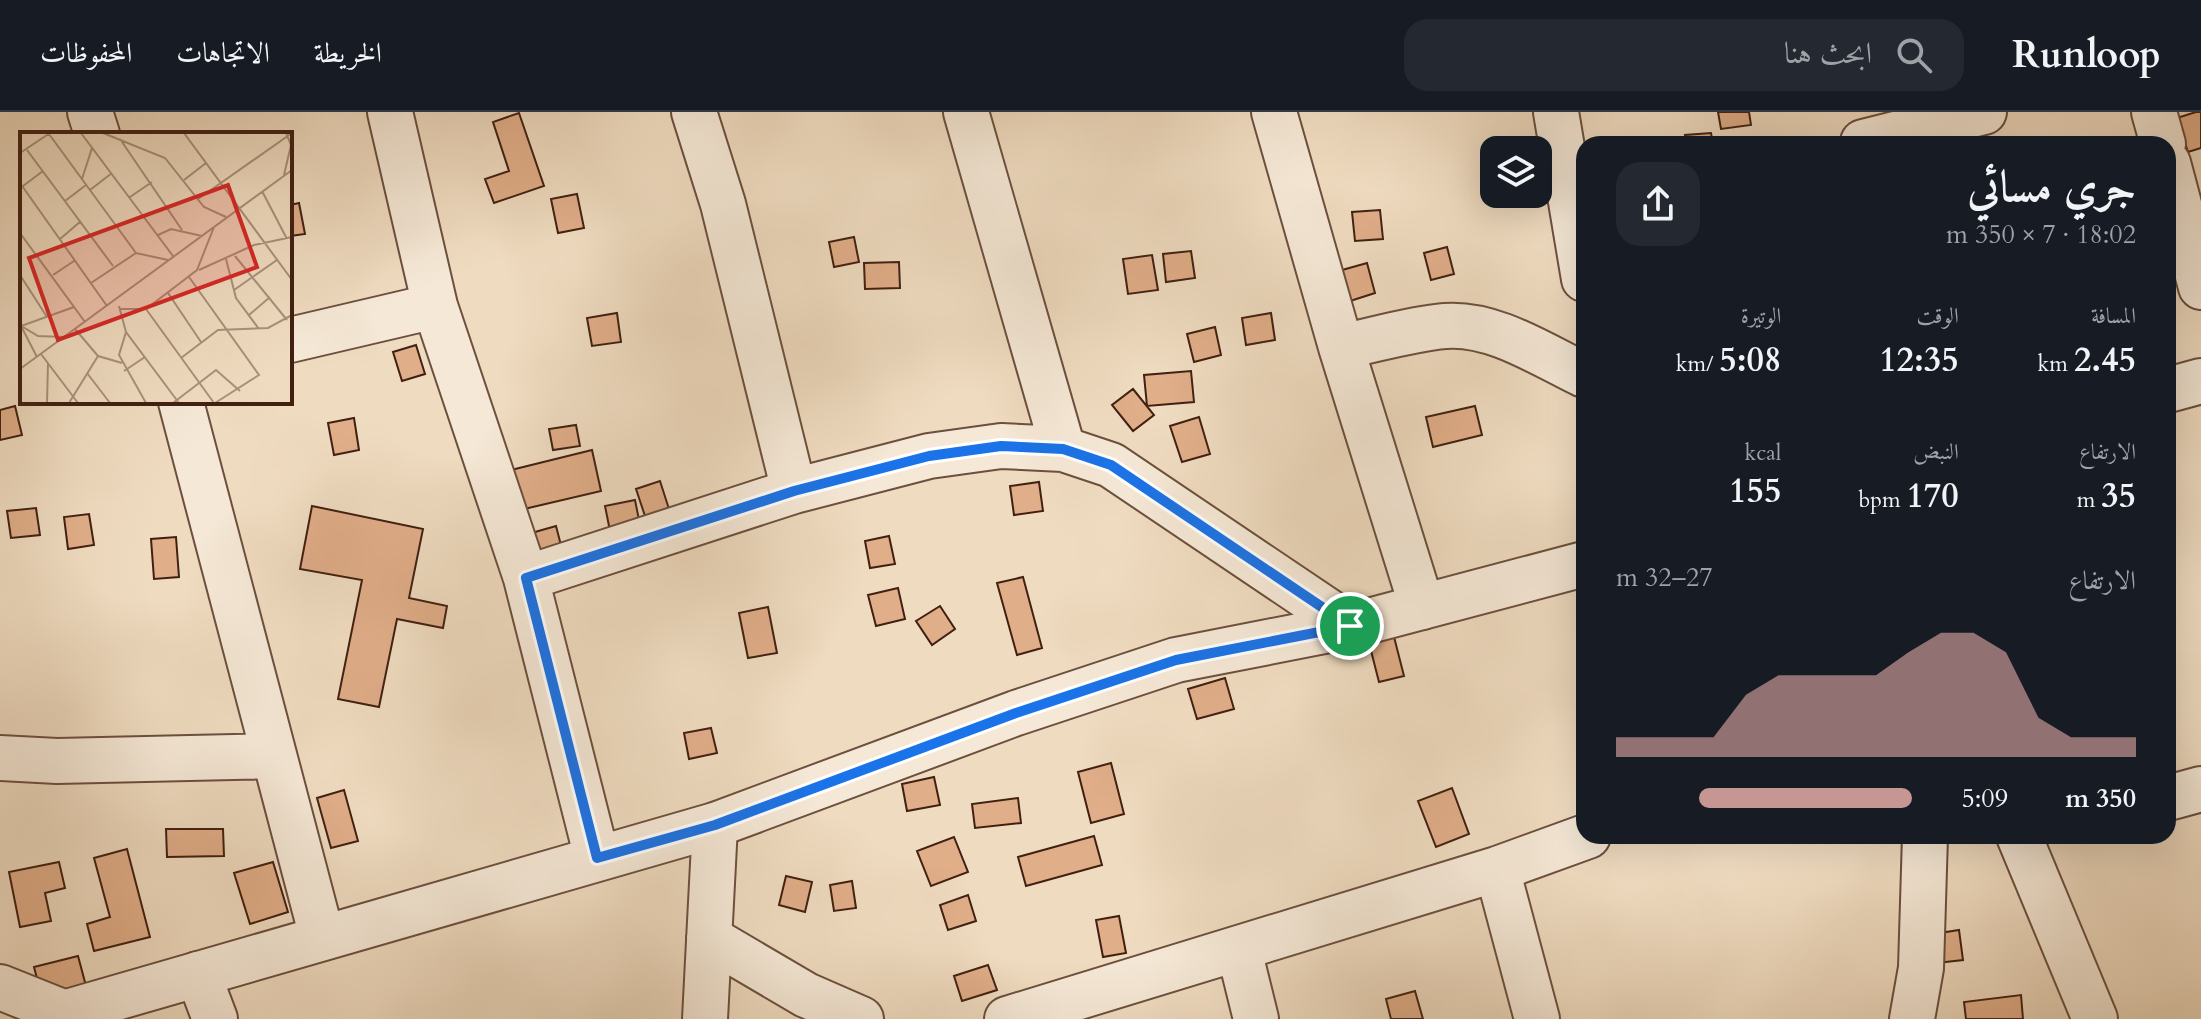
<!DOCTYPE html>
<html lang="ar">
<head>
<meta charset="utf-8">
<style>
	:root { --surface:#171b24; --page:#242831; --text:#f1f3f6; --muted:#9ea1a6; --line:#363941; --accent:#c59692 }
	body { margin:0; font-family:Cardo,Amiri,serif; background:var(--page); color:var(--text); direction:rtl; height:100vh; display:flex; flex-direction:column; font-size:30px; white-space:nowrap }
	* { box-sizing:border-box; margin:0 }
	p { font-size:26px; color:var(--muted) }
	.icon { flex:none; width:44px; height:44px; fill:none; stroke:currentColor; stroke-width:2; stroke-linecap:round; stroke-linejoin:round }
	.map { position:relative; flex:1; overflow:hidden; direction:ltr }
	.details { position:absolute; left:1576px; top:24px; width:600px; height:708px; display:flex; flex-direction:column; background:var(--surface); border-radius:24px; box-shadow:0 8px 32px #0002; direction:rtl }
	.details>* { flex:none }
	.fabs { position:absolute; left:1480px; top:24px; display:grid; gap:16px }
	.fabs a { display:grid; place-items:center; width:72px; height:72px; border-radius:16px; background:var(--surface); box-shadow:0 8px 32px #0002; font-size:40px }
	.pin { position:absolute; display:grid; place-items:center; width:68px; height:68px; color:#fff; margin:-34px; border:4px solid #fff; border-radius:50%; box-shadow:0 2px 8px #0007 }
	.round { display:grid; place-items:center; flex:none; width:84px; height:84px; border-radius:24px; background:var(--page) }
	.summary { display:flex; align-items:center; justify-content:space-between; height:136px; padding:0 40px }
	h1 { font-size:44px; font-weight:800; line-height:60px }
	.stats { display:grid; grid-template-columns:repeat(3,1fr); gap:12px; height:136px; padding:8px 40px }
	.stats div { display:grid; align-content:center }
	.stats b { font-size:34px; font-weight:800 }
	.stats small { font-size:22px; font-weight:400 }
	.stats p { font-size:22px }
	.chart { height:224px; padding:16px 40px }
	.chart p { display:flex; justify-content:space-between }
	.chart svg { width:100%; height:144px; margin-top:8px; fill:var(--accent); opacity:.7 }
	ul { padding:0 40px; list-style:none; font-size:26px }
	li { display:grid; grid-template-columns:128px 96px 1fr; align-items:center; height:60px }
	li i { height:20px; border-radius:10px; background:var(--accent) }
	header { display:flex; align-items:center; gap:48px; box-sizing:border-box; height:112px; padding:0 40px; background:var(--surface); border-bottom:2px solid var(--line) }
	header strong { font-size:38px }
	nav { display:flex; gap:44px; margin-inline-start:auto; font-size:28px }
	.search { width:560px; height:72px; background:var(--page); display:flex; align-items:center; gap:20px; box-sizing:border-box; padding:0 28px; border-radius:24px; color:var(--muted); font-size:30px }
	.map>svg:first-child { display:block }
	.building { fill:#e0ae89; stroke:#412012; stroke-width:2 }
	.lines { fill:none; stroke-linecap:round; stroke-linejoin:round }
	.minor-casing { stroke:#6c4f3e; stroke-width:48 }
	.tertiary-casing { stroke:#6c4f3e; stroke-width:48 }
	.minor { stroke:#f5e8d6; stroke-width:44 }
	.tertiary { stroke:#f5e8d6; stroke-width:44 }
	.route-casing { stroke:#fff; stroke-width:16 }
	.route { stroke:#1a73e8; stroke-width:10 }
	.inset-road { fill:none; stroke:#a9907a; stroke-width:2 }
	.view { fill:#d62828; fill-opacity:0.15; stroke:#d62828; stroke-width:4 }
	.inset-edge { fill:none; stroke:#412012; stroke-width:4 }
</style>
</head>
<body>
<header>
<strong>Runloop</strong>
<div class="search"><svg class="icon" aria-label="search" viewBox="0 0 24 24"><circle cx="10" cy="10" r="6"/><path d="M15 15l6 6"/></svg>ابحث هنا</div>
<nav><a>الخريطة</a><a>الاتجاهات</a><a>المحفوظات</a></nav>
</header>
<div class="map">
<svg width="2201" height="907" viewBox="0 0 2201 907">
	<rect width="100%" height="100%" fill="#efdbc0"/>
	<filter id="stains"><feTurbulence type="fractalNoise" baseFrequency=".0025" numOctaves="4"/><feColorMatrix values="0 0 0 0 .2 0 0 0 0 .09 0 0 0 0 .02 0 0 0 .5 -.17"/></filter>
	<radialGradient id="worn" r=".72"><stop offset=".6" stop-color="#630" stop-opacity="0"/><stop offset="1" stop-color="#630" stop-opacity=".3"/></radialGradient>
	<path class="building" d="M1718,0H1749L1751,13L1721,17Z
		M2196,0H2201V36L2188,40L2177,6Z
		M519,1L544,74L494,91L485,67L509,59L493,10Z
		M1711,21L1713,32H1687L1685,23Z
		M577,82L584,116L558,121L551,87Z
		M299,91L305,122L290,124V93Z
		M1380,98L1383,127L1355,129L1352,100Z
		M854,125L859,150L834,155L829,130Z
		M1447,135L1454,162L1431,168L1424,141Z
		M1191,139L1195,166L1166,170L1163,142Z
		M1152,143L1158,178L1128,182L1123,147Z
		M899,150L900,176L865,177L864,151Z
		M1367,151L1375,181L1344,191L1335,160Z
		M617,201L621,230L592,234L587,206Z
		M1271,201L1275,228L1246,233L1242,206Z
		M1215,215L1221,243L1194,250L1187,222Z
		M416,233L425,262L402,269L393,240Z
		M1191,259L1194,290L1147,294L1144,263Z
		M1133,277L1154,303L1133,319L1112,293Z
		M15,294L22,323L0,328V298Z
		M1475,294L1482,323L1433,335L1426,305Z
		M1199,305L1210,342L1182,350L1170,314Z
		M354,306L359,338L334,343L328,311Z
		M576,313L580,334L553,338L549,317Z
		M592,338L601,379L520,398L511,358Z
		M660,369L669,397L645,404L636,377Z
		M1039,370L1043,399L1014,403L1010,374Z
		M635,388L640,413L610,419L605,394Z
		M312,394L423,417L409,486L447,494L443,516L397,507L379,595L338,587L362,468L300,457Z
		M36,396L40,423L11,426L7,399Z
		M89,402L94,433L68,437L64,405Z
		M556,414L563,441L536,449L528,422Z
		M889,424L895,452L870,456L865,429Z
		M176,425L179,465L154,467L151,427Z
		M1023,465L1042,536L1017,543L997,471Z
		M898,476L905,507L876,514L868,483Z
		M940,494L955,517L932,533L916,509Z
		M768,495L777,541L748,546L739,501Z
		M1392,517L1404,564L1379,570L1367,523Z
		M1225,566L1234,597L1197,607L1188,577Z
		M711,616L717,641L689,647L684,621Z
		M1111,651L1124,702L1091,711L1078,660Z
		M934,665L940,693L907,699L902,672Z
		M1452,676L1469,722L1436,735L1418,689Z
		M344,678L358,729L331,736L317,686Z
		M1018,686L1021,711L975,716L972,692Z
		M166,717H223L224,744L167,745Z
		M1094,724L1102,753L1026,774L1018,745Z
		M954,725L968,760L931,774L917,739Z
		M127,737L150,825L94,839L87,812L110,805L94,746Z
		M59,750L65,776L45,781L51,809L20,815L9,760Z
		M273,750L288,800L250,812L234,761Z
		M786,764L812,770L805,800L779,793Z
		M852,769L856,796L834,799L830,773Z
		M968,783L976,809L948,818L940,793Z
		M1119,804L1126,841L1103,845L1096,808Z
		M1959,818L1963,848L1937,851L1933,822Z
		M78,844L86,874L42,886L34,855Z
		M988,853L997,878L962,889L954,864Z
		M1415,879L1423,907H1391L1386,887Z
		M2021,883L2023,907H1966L1964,890Z"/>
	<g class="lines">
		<defs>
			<path id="minor" d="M90,0L97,22
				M390,0L435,194L526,466L597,746
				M694,0L723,92L794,379
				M966,0L1063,337
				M1274,0L1341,235L1422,495
				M1556,0L1584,167
				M2154,0L2163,32
				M1863,30L1984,0
				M2168,51L2201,175
				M290,228L435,194
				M1341,235C1375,228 1410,217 1445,214C1493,210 1542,243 1584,263
				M181,290L322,825
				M526,466L794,379L929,344L1001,334L1063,337L1111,353L1350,514
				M0,646L57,649L273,644
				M2168,686L2201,677
				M2019,724L2095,907
				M1497,757L1537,907
				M709,826L806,883L861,907
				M1239,838L1256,907
				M198,862L215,907
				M0,875L65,901
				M705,907L715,713
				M1007,907L1497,757L1588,724
				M1912,907L1921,856L1925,724"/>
			<path id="tertiary" d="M2168,278L2201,269
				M43,907L715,713L1016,601L1176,548L1350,514L1584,452"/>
		</defs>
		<use href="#minor" class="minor-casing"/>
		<use href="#tertiary" class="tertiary-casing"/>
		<use href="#minor" class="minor"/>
		<use href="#tertiary" class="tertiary"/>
	</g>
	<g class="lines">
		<defs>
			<path id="route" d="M1001,334L1063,337L1111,353L1350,514L1176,548L1016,601L715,713L597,746L526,466L794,379L929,344Z"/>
		</defs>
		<use href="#route" class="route-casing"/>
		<use href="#route" class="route"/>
	</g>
	<g transform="translate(20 20)">
		<rect width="272" height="272" fill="#efdbc0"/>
		<path class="inset-road" d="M61,1L153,124M83,1L145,26L184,75L206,85M164,1L272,148M29,2L116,121M100,7L162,98M7,18L93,134M0,21L30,1M264,43L271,13L266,1M62,47L72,16M164,48L186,31M0,51L87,174M3,54L23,39M70,58L92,41M242,59L267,107M110,65L132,50M178,67L272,1M45,69L66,53M0,101L65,190M138,103L151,97L182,104M40,107L61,89M215,124L267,188M206,127L216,166L239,197M179,138L234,113L272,105M0,143L27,185M33,143L54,129M169,145L239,243L195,271M71,151L116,121L148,128M214,158L257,128M148,161L181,210M99,174L106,200L159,271M100,177H126L177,138L194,95M126,177L194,271M229,183L250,165M3,195L18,204L44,205M55,197L78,224L102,231M106,200L99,223L126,271M21,222L58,271M17,225L1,194L54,175M161,226L198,198L248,196L272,183M0,237L272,38M104,239L125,225M67,241L90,271M27,271L28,231M49,271L78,224M153,271L196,238L220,259"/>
		<path class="view" d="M208,53L237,135L38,208L9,126Z"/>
		<rect width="272" height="272" class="inset-edge"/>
	</g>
	<rect width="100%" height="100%" filter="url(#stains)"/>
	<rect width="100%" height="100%" fill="url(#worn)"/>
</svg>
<div class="fabs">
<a><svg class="icon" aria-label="layers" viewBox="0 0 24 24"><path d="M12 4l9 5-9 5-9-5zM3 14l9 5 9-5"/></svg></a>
</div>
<div class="pin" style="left:1350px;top:514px;background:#1e9e55"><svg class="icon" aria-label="arrive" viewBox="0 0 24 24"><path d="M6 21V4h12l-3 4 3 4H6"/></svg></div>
<section class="details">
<div class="summary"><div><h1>جري مسائي</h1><p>18:02 · 7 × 350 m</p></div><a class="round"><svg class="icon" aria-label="share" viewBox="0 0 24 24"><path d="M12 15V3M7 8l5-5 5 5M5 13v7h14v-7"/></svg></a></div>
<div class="stats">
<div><p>المسافة</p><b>2.45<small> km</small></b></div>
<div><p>الوقت</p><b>12:35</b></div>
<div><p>الوتيرة</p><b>5:08<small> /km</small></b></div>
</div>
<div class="stats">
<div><p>الارتفاع</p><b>35<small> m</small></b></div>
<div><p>النبض</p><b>170<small> bpm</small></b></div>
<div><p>kcal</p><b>155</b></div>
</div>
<div class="chart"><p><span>الارتفاع</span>27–32 m</p>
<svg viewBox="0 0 160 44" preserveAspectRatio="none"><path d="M0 44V38L10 38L20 38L30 38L40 25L50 19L60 19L70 19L80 19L90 12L100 6L110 6L120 12L130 32L140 38L150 38L160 38V44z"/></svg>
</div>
<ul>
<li><b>350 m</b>5:09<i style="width:72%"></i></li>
</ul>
</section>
</div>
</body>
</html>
